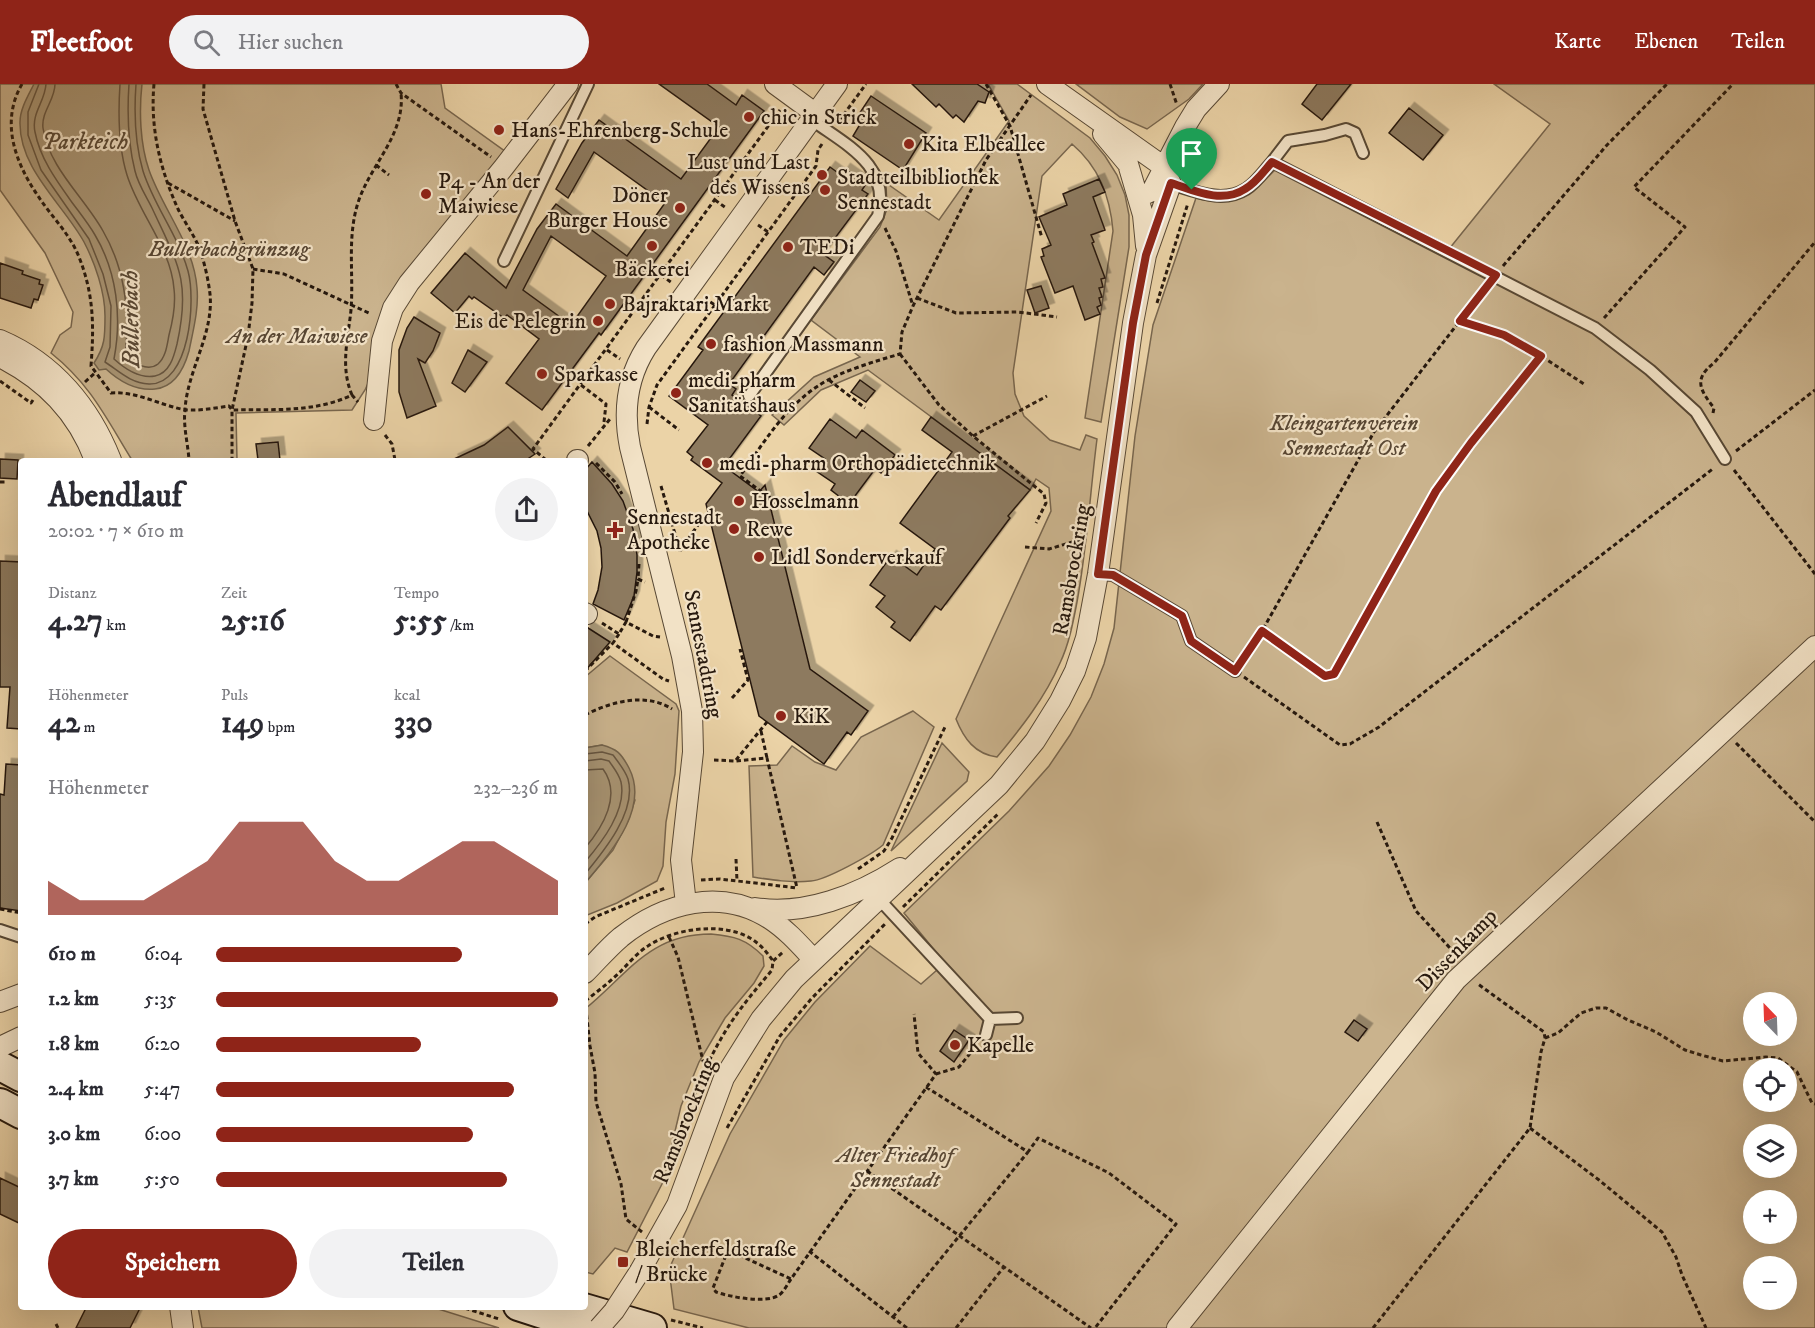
<!DOCTYPE html>
<html lang="de">
<head>
<meta charset="utf-8">
<style>
	:root { --surface:#fff; --page:#f2f2f3; --text:#2b2b33; --muted:#7c7c81; --accent:#8f2418 }
	body { margin:0; font-family:"IM FELL DW Pica",serif; background:var(--page); color:var(--text); height:100vh; display:flex; flex-direction:column; font-size:22px; white-space:nowrap }
	* { box-sizing:border-box; margin:0 }
	p { font-size:20px; color:var(--muted) }
	.icon { flex:none; width:33px; height:33px; fill:none; stroke:currentColor; stroke-width:2; stroke-linecap:round; stroke-linejoin:round }
	.map { position:relative; flex:1; overflow:hidden }
	.panel { position:absolute; left:18px; top:374px; width:570px; height:852px; display:flex; flex-direction:column; background:var(--surface); border-radius:6px; box-shadow:0 6px 24px #0002 }
	.panel>* { flex:none }
	.needle { width:39px; rotate:337deg }
	.buttons { position:absolute; left:1743px; top:908px; display:grid; gap:12px }
	.buttons a { display:grid; place-items:center; width:54px; height:54px; border-radius:50%; background:var(--surface); box-shadow:0 6px 24px #0002; font-size:30px }
	.pin { position:absolute; display:grid; place-items:center; width:51px; height:51px; color:#fff; margin:-62px -26px; border-radius:50% 50% 50% 0; rotate:-45deg; box-shadow:0 0 6px #0007 }
	.pin .icon { rotate:45deg }
	.round { display:grid; place-items:center; flex:none; width:63px; height:63px; border-radius:32px; background:var(--page) }
	.summary { display:flex; align-items:center; justify-content:space-between; height:102px; padding:0 30px }
	h1 { font-size:33px; font-weight:800; line-height:45px }
	.stats { display:grid; grid-template-columns:repeat(3,1fr); gap:9px; height:102px; padding:6px 30px }
	.stats div { display:grid; align-content:center }
	.stats b { font-size:30px; font-weight:800 }
	.stats small { font-size:16px; font-weight:400 }
	.stats p { font-size:16px }
	.chart { height:168px; padding:12px 30px }
	.chart p { display:flex; justify-content:space-between }
	.chart svg { width:100%; height:108px; margin-top:6px; fill:var(--accent); opacity:.7 }
	.action { display:flex; gap:12px; margin-top:auto; padding:12px 30px }
	.action a { flex:1; height:69px; border-radius:36px; background:var(--accent); color:#fff; font-size:24px; font-weight:800; line-height:69px; text-align:center }
	.action a+a { background:var(--page); color:var(--text) }
	ul { padding:0 30px; list-style:none; font-size:20px }
	li { display:grid; grid-template-columns:96px 72px 1fr; align-items:center; height:45px }
	li i { height:15px; border-radius:8px; background:var(--accent) }
	header { display:flex; align-items:center; gap:36px; box-sizing:border-box; height:84px; padding:0 30px; background:var(--accent); color:#fff }
	header strong { font-size:28px }
	nav { display:flex; gap:33px; margin-inline-start:auto; font-size:21px }
	.search { width:420px; height:54px; background:var(--page); display:flex; align-items:center; gap:15px; box-sizing:border-box; padding:0 21px; border-radius:33px; color:var(--muted); font-size:22px }
	.map>svg:first-child { display:block }
	.green { fill:#cab38d; stroke:#78664e; stroke-width:1.5; fill-rule:evenodd }
	.water { fill:#a89473; stroke:#74634b; stroke-width:1.5 }
	.lines { fill:none; stroke-linecap:round; stroke-linejoin:round }
	.shore { stroke:#685640; stroke-width:1.5 }
	.building { fill:#8d7a5e; stroke:#27190e; stroke-width:1.5; fill-rule:evenodd; filter:url(#shadow) }
	.lane-casing { stroke:#584834; stroke-width:14 }
	.street-casing { stroke:#584834; stroke-width:22 }
	.secondary-casing { stroke:#27190e; stroke-width:32 }
	.path { stroke:#27190e; stroke-width:3; stroke-dasharray:4.5 3; stroke-linecap:butt }
	.lane { stroke:#f2e2c6; stroke-width:10 }
	.street { stroke:#f2e2c6; stroke-width:20 }
	.secondary { stroke:#f2e2c6; stroke-width:28 }
	.street-bridge-casing { stroke:#584834; stroke-width:22; stroke-linecap:butt }
	.street-bridge { stroke:#f2e2c6; stroke-width:20 }
	.route-casing { stroke:#fff; stroke-width:12 }
	.route { stroke:#8f2418; stroke-width:8 }
	.poi-dot { fill:#8f2418; stroke:#f2e2c6; stroke-width:2 }
	.labels { text-anchor:middle; dominant-baseline:central; stroke-width:4.5; stroke-linejoin:round; paint-order:stroke }
	.poi-label { font-size:22px; fill:#27190e; stroke:#f2e2c6; text-anchor:start }
	.park-label { font-size:22px; font-style:italic; fill:#584734; stroke:#f2e2c6 }
	.street-label { font-size:22px; fill:#27190e; stroke:#f2e2c6 }
	.water-label { font-size:24px; font-style:italic; fill:#5b4a36; stroke:#f2e2c6 }
</style>
</head>
<body>
<header>
<strong>Fleetfoot</strong>
<div class="search"><svg class="icon" aria-label="search" viewBox="0 0 24 24"><circle cx="10" cy="10" r="6"/><path d="M15 15l6 6"/></svg>Hier suchen</div>
<nav><a>Karte</a><a>Ebenen</a><a>Teilen</a></nav>
</header>
<div class="map">
<svg width="1815" height="1244" viewBox="0 0 1815 1244">
	<defs>
		<filter id="shadow"><feDropShadow dx="5.5" dy="-5.5" stdDeviation="0" flood-color="#0004"/></filter>
	</defs>
	<rect width="100%" height="100%" fill="#ebd3a7"/>
	<filter id="stains"><feTurbulence type="fractalNoise" baseFrequency=".00333" numOctaves="4"/><feColorMatrix values="0 0 0 0 .2 0 0 0 0 .09 0 0 0 0 .02 0 0 0 .5 -.17"/></filter>
	<radialGradient id="worn" r=".72"><stop offset=".6" stop-color="#630" stop-opacity="0"/><stop offset="1" stop-color="#630" stop-opacity=".3"/></radialGradient>
	<path class="green" d="M0,0H441L445,24L506,68L411,185L370,295L365,306L352,326L236,329L237,376H132C106,334 91,301 51,269L60,251L71,243L73,228L45,169L0,106Z
		M988,0H1017L1090,54L1105,72L1117,91L1125,111L1129,131V163L1101,338L1085,334L1113,147C1110,112 1099,83 1072,60L1042,92L1013,289L1015,310L1024,332L1050,356L1080,366L1086,351L1097,355C1090,409 1087,464 1077,518C1073,539 1069,560 1060,579C1045,614 1021,644 997,673C975,670 964,655 956,635L1051,427L1049,404L1036,395L1030,406L868,286L821,306L784,341L772,331L814,293L860,273L811,236L880,143L887,125L886,99L939,136L1009,37Z
		M1076,0H1203L1189,15L1147,45L1120,33Z
		M1494,0H1815V1244H749L674,1225L669,1185L730,1050L784,956L815,918L870,862L921,900L945,879L904,829L1009,727L1049,682L1070,651L1091,613L1104,580L1114,544L1135,352L1153,241L1196,114C1237,125 1249,112 1277,84L1445,170L1550,40ZM1754,918H1786V951H1754ZM1754,984H1786V1017H1754ZM1754,1050H1786V1083H1754ZM1754,1116H1786V1149H1754ZM1754,1182H1786V1215H1754Z
		M610,572L676,620L679,627L675,690L666,738L663,782L657,797L617,819L585,832V799L613,766L628,737L635,716L602,661L585,664V593Z
		M913,627L934,643L883,761C871,771 826,796 811,797C791,799 772,796 753,793L749,682L777,681L792,662L815,678L836,686L861,653Z
		M942,659L969,688L967,697L891,767Z
		M711,850C734,852 746,855 763,872L764,882L754,899L725,934L699,978L681,1022L663,1098L627,1168L615,1164L593,1190L585,1188V925C628,890 649,850 711,850Z
		M198,1223H432L499,1244H202Z"/>
	<path class="water" d="M34,0H142C139,27 140,60 149,86C163,126 194,161 197,204C199,225 193,247 189,267C184,285 175,303 155,305C136,307 120,298 106,285L99,286L94,279C105,262 105,253 105,232C105,208 95,179 84,158C63,120 19,85 20,38C20,25 28,12 34,0Z
		M602,661C617,665 621,669 629,684C650,725 610,769 585,799V664Z"/>
	<g class="lines">
		<path class="shore" d="M39,0L28,28V51L41,86L89,155L103,190L111,222L110,263L105,278C119,287 130,299 149,300C190,301 196,216 188,187C178,151 154,122 143,87C135,60 134,28 136,0
			M46,0C45,18 31,29 35,48C40,74 56,96 71,117C79,128 88,139 95,151C117,188 122,233 114,275C125,285 139,295 155,292C170,289 174,272 177,260C191,197 178,180 152,124C146,112 138,100 135,87C128,59 127,29 129,0
			M55,0C55,16 41,28 43,44C49,84 84,113 103,147C125,185 130,229 125,272C133,279 148,288 158,280C166,273 167,261 169,251C173,236 176,221 174,205C171,164 139,130 127,91C118,62 118,30 120,0
			M585,670L602,668L613,671C618,678 625,686 628,695C637,727 604,767 585,790
			M585,677L601,675L609,677C613,683 619,690 621,698C627,726 602,758 585,778
			M585,686L603,685C622,711 603,743 585,764"/>
	</g>
	<path class="building" d="M659,0H707L736,21L742,11L764,27L601,251L599,249L542,326L506,299L539,255L507,231L504,234L474,213L472,215L469,212L455,229L431,209L465,169L506,204L537,145L556,120L627,172L665,119L594,68L568,114L556,105L582,59L599,36L681,95L719,43ZM551,152L606,192L571,241L523,206Z
		M912,0H977L989,8L985,19L978,17L964,38L956,31L953,34L939,20L936,23Z
		M1317,0H1351L1322,36L1302,20Z
		M871,12L926,49L903,86L853,52L862,37L857,33Z
		M1409,24L1443,51L1423,76L1389,49Z
		M830,83L841,91L845,85L866,100L862,106L868,110L823,170L834,178L824,191L814,183L729,300L736,305L732,311L761,332L724,382L759,408L765,401L810,585L868,627L851,651L847,648L824,680L759,632L706,420L722,399L691,376L693,373L687,368L708,341L669,312L703,266L698,263Z
		M1099,95L1105,108L1093,113L1105,146L1091,151L1094,158L1092,159L1105,194L1101,195L1103,203L1099,204L1102,213L1099,214L1101,221L1097,223L1100,230L1085,236L1073,202L1055,209L1041,173L1044,172L1042,165L1051,161L1039,133L1067,121L1063,110Z
		M0,179L23,187L22,190L40,196L39,200L43,201L38,216L34,215L31,224L0,214Z
		M1041,202L1049,224L1035,229L1027,206Z
		M414,233L440,249L433,267L425,279L418,275L436,322L407,334L399,308V266L407,244Z
		M468,266L487,278L465,308L452,299Z
		M860,296L875,307L866,318L851,308Z
		M931,333L1030,406L1008,432L1010,434L941,526L935,522L910,557L891,543L895,538L876,523L885,512L870,501L891,472L917,491L935,465L900,439L952,368L922,346Z
		M830,335L856,354L862,346L895,371L881,389L875,385L849,420L831,406L835,400L816,387L825,375L809,364Z
		M508,343L535,370L526,376H452L484,361Z
		M278,358L280,376H258L256,360Z
		M0,375L18,376L17,395L0,394Z
		M592,378L612,400L623,417L633,445L637,471V488L634,512L624,536L593,520L598,506L602,483L601,464L597,447L585,423V386Z
		M0,477L21,478V645L7,644L10,603H0Z
		M585,542L610,558L585,587Z
		M6,680L21,681V827L0,824V710L4,711Z
		M1354,936L1367,945L1358,957L1345,948Z
		M954,946L969,956L954,978L940,967Z
		M0,1094L21,1104V1140L0,1130Z
		M87,1222H141L130,1244H76Z"/>
	<g class="lines">
		<defs>
			<path id="lane" d="M1272,78L1288,57L1325,51L1346,45L1355,49L1363,69
				M1171,100C1195,107 1222,120 1246,105C1256,99 1264,87 1272,78L1595,244L1650,286L1696,328L1725,375
				M504,177L588,0
				M749,312L878,132C891,81 846,61 812,36
				M1098,490L1113,491L1182,532L1191,557L1235,587
				M878,814L990,935L1017,934
				M0,846L21,853
				M986,951L990,935"/>
			<path id="street" d="M775,0L816,30
				M1103,50L1128,80L1143,131L1146,162
				M1139,113L1152,107L1185,43L1196,25L1219,0
				M0,256C54,279 90,323 111,376
				M0,273C45,296 77,328 95,376
				M374,336L382,257L393,224L409,199L504,83L568,0
				M577,376H578
				M585,529L587,530
				M686,820L681,776L693,668L692,627L682,572L630,363C623,328 627,294 646,264L837,0
				M755,824C805,832 858,811 900,784
				M585,889C597,877 608,864 621,853C664,819 721,803 770,835C787,846 800,861 814,876
				M0,918L21,910
				M0,963L21,953
				M640,1187L677,1121L724,994L761,935L794,895L999,701L1035,657L1060,617L1075,587L1086,554L1098,490L1133,239L1146,171L1171,100L1164,83L1047,0
				M180,1222L183,1244
				M1177,1244L1456,896L1815,562"/>
			<path id="secondary" d="M0,982L21,993
				M0,1019L21,1030
				M518,1222L549,1232L601,1244
				M584,1224L652,1244"/>
		</defs>
		<use href="#lane" class="lane-casing"/>
		<use href="#street" class="street-casing"/>
		<use href="#secondary" class="secondary-casing"/>
		<path class="path" d="M22,0C0,38 15,78 38,112C51,132 70,150 79,173C94,211 94,242 91,282L111,309C135,307 158,320 181,325C195,328 215,324 229,322L232,326C273,325 314,329 352,311L358,318
			M154,0C150,44 160,85 178,125C184,137 192,148 198,161C204,176 208,194 210,210C214,250 187,287 185,326C183,342 188,360 189,376
			M204,0L203,25L235,137L253,185L252,219L248,252L232,326V376
			M396,0L401,9L491,73
			M986,0L1010,42L1042,154
			M1170,0L1177,21
			M839,37L866,0
			M1193,70L1196,84L1195,93
			M376,81L389,91
			M168,99L235,137
			M715,116L726,124
			M758,141L768,148
			M885,144L896,167L913,222
			M1503,182L1607,61L1667,0
			M253,185L284,190L371,230
			M661,191L672,199
			M704,214L715,221
			M917,214L956,229L1018,228L1057,233
			M1157,219L1188,119
			M1604,234L1685,143L1634,103L1733,0
			M1460,237L1504,251L1541,272L1584,300
			M607,266L620,275
			M900,270L939,321L973,352L1044,410L1046,419L1036,439
			M829,296L865,324
			M0,297L31,319L33,316
			M85,298L95,289
			M581,301L606,320L604,338
			M352,311C340,283 348,255 351,226C354,188 346,150 360,113C374,77 405,49 401,9
			M649,323L679,346
			M1713,329L1714,324C1700,306 1693,295 1714,279L1815,158
			M647,340L649,323L657,301L816,82L818,66L822,60
			M385,351L392,360L395,376
			M973,352L1047,312
			M588,362L610,335
			M1736,367L1815,306
			M546,376L533,365L780,26
			M596,379L615,398L622,410
			M1734,386L1815,490
			M0,398H5
			M661,402L680,467
			M762,408L740,392C763,360 784,324 818,302C838,288 876,277 900,270L902,248L913,222L986,76L1031,11
			M768,412L776,419
			M1025,463L1049,465L1086,454
			M680,467L702,435
			M639,480L638,495L645,498
			M626,538L636,507L638,495
			M602,539L619,550L626,538L653,552L660,553
			M1262,547L1325,592L1334,590L1436,407L1471,359L1541,272
			M619,550L613,559L663,595L669,597
			M1242,576L1262,547L1374,348L1486,203
			M585,587L613,559
			M1244,593L1340,661L1350,660L1379,643L1714,384
			M732,614L748,596L740,565
			M585,631C610,618 646,608 672,625
			M761,647L767,674
			M1736,659L1815,738
			M714,676L736,677L767,674L797,804
			M736,676L767,638
			M1377,738L1416,827L1450,864L1455,873
			M736,775L737,797
			M858,785L884,767L892,754L945,643
			M701,796L720,795L798,804
			M903,823L999,729
			M0,825L21,829
			M585,840L595,833L665,804
			M669,853L678,873L703,977L709,982
			M585,916L590,962L595,989L596,1018L621,1100L626,1135L642,1148
			M585,917C598,907 610,898 621,887C629,879 638,868 648,862C675,844 722,838 750,854C760,860 767,868 773,877
			M1545,954L1558,949L1581,929L1596,924H1606L1626,935L1656,948L1685,966L1701,971L1723,977L1766,973L1778,974L1797,988L1812,1019L1815,1020
			M936,990L959,983L977,961
			M926,1003L1028,1068L1038,1054L1109,1089L1176,1140L1095,1244
			M727,1044L780,952L812,914L885,840
			M1530,1044L1599,1096L1662,1148L1676,1173L1682,1191L1706,1244
			M675,1068C689,1023 705,977 732,937C744,919 758,903 772,886L773,877L783,868
			M867,1087L1091,1244
			M809,1167L907,1244
			M791,1195C788,1199 784,1208 779,1211C767,1220 730,1213 716,1208L713,1204L728,1166L791,1195L936,990L918,969L914,930
			M458,1222L499,1235
			M893,1233L1028,1068
			M671,1236L703,1244
			M56,1240L58,1244
			M956,1244L1003,1184
			M1373,1244L1530,1044L1541,968L1545,954L1544,948L1478,900"/>
		<use href="#lane" class="lane"/>
		<use href="#street" class="street"/>
		<use href="#secondary" class="secondary"/>
		<defs>
			<path id="street-bridge" d="M599,1244L614,1227L640,1187"/>
		</defs>
		<use href="#street-bridge" class="street-bridge-casing"/>
		<use href="#street-bridge" class="street-bridge"/>
	</g>
	<g class="lines">
		<defs>
			<path id="route" d="M1272,78L1496,191L1460,237L1504,251L1541,272L1471,359L1436,407L1334,590L1325,592L1262,547L1235,587L1191,557L1182,532L1113,491L1098,490L1133,239L1146,171L1171,99C1195,107 1222,120 1245,105C1256,99 1264,87 1272,78Z"/>
		</defs>
		<use href="#route" class="route-casing"/>
		<use href="#route" class="route"/>
	</g>
	<g class="poi-dot">
		<circle cx="749" cy="33" r="6"/>
		<circle cx="499" cy="46" r="6"/>
		<circle cx="909" cy="60" r="6"/>
		<circle cx="822" cy="91" r="6"/>
		<circle cx="825" cy="106" r="6"/>
		<circle cx="426" cy="110" r="6"/>
		<circle cx="680" cy="124" r="6"/>
		<circle cx="652" cy="162" r="6"/>
		<circle cx="788" cy="163" r="6"/>
		<circle cx="610" cy="220" r="6"/>
		<circle cx="598" cy="237" r="6"/>
		<circle cx="711" cy="260" r="6"/>
		<circle cx="542" cy="290" r="6"/>
		<circle cx="676" cy="309" r="6"/>
		<circle cx="707" cy="379" r="6"/>
		<circle cx="739" cy="417" r="6"/>
		<circle cx="734" cy="445" r="6"/>
		<path d="M612 437h6v6h6v6h-6v6h-6v-6h-6v-6h6z"/>
		<circle cx="759" cy="473" r="6"/>
		<circle cx="781" cy="632" r="6"/>
		<circle cx="955" cy="961" r="6"/>
		<rect x="617" y="1172" width="12" height="12" rx="3"/>
	</g>
	<g class="labels">
		<g class="poi-label">
			<text x="761" y="33">chic in Strick</text>
			<text x="511" y="46">Hans-Ehrenberg-Schule</text>
			<text x="921" y="60">Kita Elbeallee</text>
			<text x="810" y="78" text-anchor="end">Lust und Last<tspan x="810" dy="25">des Wissens</tspan></text>
			<text x="837" y="93">Stadtteilbibliothek<tspan x="837" dy="25">Sennestadt</tspan></text>
			<text x="438" y="97">P4 - An der<tspan x="438" dy="25">Maiwiese</tspan></text>
			<text x="668" y="111" text-anchor="end">Döner<tspan x="668" dy="25">Burger House</tspan></text>
			<text x="800" y="163">TEDi</text>
			<text x="652" y="185" text-anchor="middle">Bäckerei</text>
			<text x="622" y="220">Bajraktari Markt</text>
			<text x="586" y="237" text-anchor="end">Eis de Pelegrin</text>
			<text x="723" y="260">fashion Massmann</text>
			<text x="554" y="290">Sparkasse</text>
			<text x="688" y="296">medi-pharm<tspan x="688" dy="25">Sanitätshaus</tspan></text>
			<text x="719" y="379">medi-pharm Orthopädietechnik</text>
			<text x="751" y="417">Hosselmann</text>
			<text x="627" y="433">Sennestadt<tspan x="627" dy="25">Apotheke</tspan></text>
			<text x="746" y="445">Rewe</text>
			<text x="771" y="473">Lidl Sonderverkauf</text>
			<text x="793" y="632">KiK</text>
			<text x="967" y="961">Kapelle</text>
			<text x="635" y="1165">Bleicherfeldstraße<tspan x="635" dy="25">/ Brücke</tspan></text>
		</g>
		<g class="park-label">
			<text x="229" y="165">Bullerbachgrünzug</text>
			<text x="297" y="252">An der Maiwiese</text>
			<text x="1344" y="339">Kleingartenverein<tspan x="1344" dy="25">Sennestadt Ost</tspan></text>
			<text x="895" y="1071">Alter Friedhof<tspan x="895" dy="25">Sennestadt</tspan></text>
		</g>
		<g class="street-label">
			<text transform="translate(1072 486) rotate(-80)">Ramsbrockring</text>
			<text transform="translate(703 570) rotate(79)">Sennestadtring</text>
			<text transform="translate(1457 866) rotate(-46)">Dissenkamp</text>
			<text transform="translate(685 1037) rotate(-68)">Ramsbrockring</text>
		</g>
		<g class="water-label">
			<text x="85" y="58">Parkteich</text>
			<text transform="translate(131 235) rotate(-91)">Bullerbach</text>
		</g>
	</g>
	<rect width="100%" height="100%" filter="url(#stains)"/>
	<rect width="100%" height="100%" fill="url(#worn)"/>
</svg>
<div class="buttons">
<a><svg class="needle" viewBox="-14 -14 28 28"><path d="M0-13l5 13h-10z" fill="#e53935"/><path d="M0 13l5-13h-10z" fill="#7c7c81"/></svg></a>
<a><svg class="icon" aria-label="locate" viewBox="0 0 24 24"><circle cx="12" cy="12" r="6"/><path d="M12 2v4M12 18v4M2 12h4M18 12h4"/></svg></a>
<a><svg class="icon" aria-label="layers" viewBox="0 0 24 24"><path d="M12 4l9 5-9 5-9-5zM3 14l9 5 9-5"/></svg></a>
<a>+</a>
<a>−</a>
</div>
<div class="pin" style="left:1192px;top:106px;background:#1e9e55"><svg class="icon" aria-label="arrive" viewBox="0 0 24 24"><path d="M6 21V4h12l-3 4 3 4H6"/></svg></div>
<section class="panel">
<div class="summary"><div><h1>Abendlauf</h1><p>20:02 · 7 × 610 m</p></div><a class="round"><svg class="icon" aria-label="share" viewBox="0 0 24 24"><path d="M12 15V3M7 8l5-5 5 5M5 13v7h14v-7"/></svg></a></div>
<div class="stats">
<div><p>Distanz</p><b>4.27<small> km</small></b></div>
<div><p>Zeit</p><b>25:16</b></div>
<div><p>Tempo</p><b>5:55<small> /km</small></b></div>
</div>
<div class="stats">
<div><p>Höhenmeter</p><b>42<small> m</small></b></div>
<div><p>Puls</p><b>149<small> bpm</small></b></div>
<div><p>kcal</p><b>330</b></div>
</div>
<div class="chart"><p><span>Höhenmeter</span>232–236 m</p>
<svg viewBox="0 0 160 44" preserveAspectRatio="none"><path d="M0 44V30L10 38L20 38L30 38L40 30L50 22L60 6L70 6L80 6L90 22L100 30L110 30L120 22L130 14L140 14L150 22L160 30V44z"/></svg>
</div>
<ul>
<li><b>610 m</b>6:04<i style="width:72%"></i></li>
<li><b>1.2 km</b>5:35<i style="width:100%"></i></li>
<li><b>1.8 km</b>6:20<i style="width:60%"></i></li>
<li><b>2.4 km</b>5:47<i style="width:87%"></i></li>
<li><b>3.0 km</b>6:00<i style="width:75%"></i></li>
<li><b>3.7 km</b>5:50<i style="width:85%"></i></li>
</ul>
<div class="action"><a>Speichern</a><a>Teilen</a></div>
</section>
</div>
</body>
</html>
